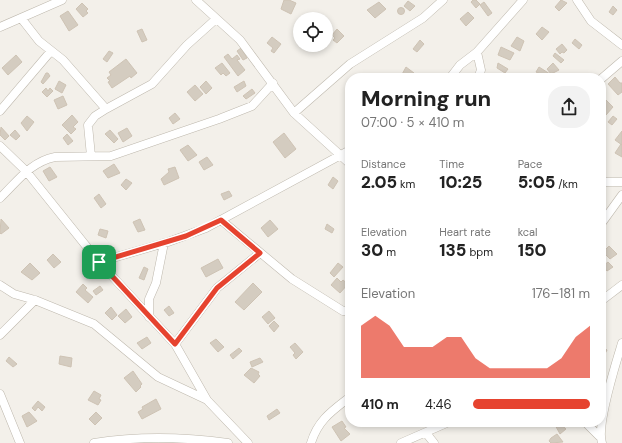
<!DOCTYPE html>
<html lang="en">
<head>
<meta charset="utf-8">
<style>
	:root { --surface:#fff; --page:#f2f2f2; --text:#222; --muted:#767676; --accent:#e6432f }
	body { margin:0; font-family:"DM Sans",sans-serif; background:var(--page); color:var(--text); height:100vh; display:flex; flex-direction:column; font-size:15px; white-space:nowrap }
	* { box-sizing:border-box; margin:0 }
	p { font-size:13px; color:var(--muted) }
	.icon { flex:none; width:22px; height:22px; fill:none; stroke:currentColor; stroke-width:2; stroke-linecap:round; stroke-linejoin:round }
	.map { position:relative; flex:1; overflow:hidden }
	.sheet { position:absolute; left:345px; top:73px; width:261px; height:354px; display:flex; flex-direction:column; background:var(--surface); border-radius:16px; box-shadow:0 2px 6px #0003 }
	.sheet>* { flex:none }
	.tools { position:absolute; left:293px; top:12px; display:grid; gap:8px }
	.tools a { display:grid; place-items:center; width:40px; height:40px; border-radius:50%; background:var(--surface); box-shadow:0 2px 6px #0003; font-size:20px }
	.pin { position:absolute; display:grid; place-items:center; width:34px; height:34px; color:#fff; margin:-17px; border-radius:8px; box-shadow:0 2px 6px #0006 }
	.round { display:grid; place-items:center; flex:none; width:42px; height:42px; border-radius:16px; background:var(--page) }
	.head { display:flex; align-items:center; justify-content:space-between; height:68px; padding:0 16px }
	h1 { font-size:22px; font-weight:800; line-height:30px }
	.stats { display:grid; grid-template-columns:repeat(3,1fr); gap:6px; height:68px; padding:4px 16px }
	.stats div { display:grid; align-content:center }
	.stats b { font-size:17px; font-weight:800 }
	.stats small { font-size:11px; font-weight:400 }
	.stats p { font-size:11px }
	.chart { height:112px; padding:8px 16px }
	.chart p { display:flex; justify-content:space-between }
	.chart svg { width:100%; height:72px; margin-top:4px; fill:var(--accent); opacity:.7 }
	ul { padding:0 16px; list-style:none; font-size:13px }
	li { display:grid; grid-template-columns:64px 48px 1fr; align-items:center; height:30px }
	li i { height:10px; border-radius:5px; background:var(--accent) }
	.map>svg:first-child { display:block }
	.building { fill:#d4ccc0; stroke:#cec3b4 }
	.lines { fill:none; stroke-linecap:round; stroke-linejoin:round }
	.minor-casing { stroke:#beb8ad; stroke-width:9 }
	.minor { stroke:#fff; stroke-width:8 }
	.route-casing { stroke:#fff; stroke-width:8 }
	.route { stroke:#e6432f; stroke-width:5 }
</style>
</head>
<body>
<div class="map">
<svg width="622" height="443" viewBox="0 0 622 443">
	<rect width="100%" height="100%" fill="#f3f0ea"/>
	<path class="building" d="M284,0H289L296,3L291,14L281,9Z
		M473,0H476L480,4L476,8L471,2Z
		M561,0L567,3L559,11L555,7Z
		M408,1L415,6L410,11L404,6Z
		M379,2L386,9L375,18L367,10Z
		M484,2L492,13L488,16L480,5Z
		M82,3L88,9L86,11L88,13L83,17L76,9Z
		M613,6L617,10L613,15L609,12Z
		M397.5 11a3.5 3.5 0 1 1 7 0a3.5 3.5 0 1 1-7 0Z
		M68,11L78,25L69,31L60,16Z
		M468,12L474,18L466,26L460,19Z
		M542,27L549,32L542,40L536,34Z
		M142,29L147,40L142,42L137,31Z
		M337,29L344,36L337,43L333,40L335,38L332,35Z
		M272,37L281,44L274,53L271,51L273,48L267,43Z
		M517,37L524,41L520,51L511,46Z
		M575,39L582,45L579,49L572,43Z
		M420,40L424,44L417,52L413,49Z
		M562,44L567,50L564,53L562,52L560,54L556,49Z
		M501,47L514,53L510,60L498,55Z
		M241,48L247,58L243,60L237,51Z
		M109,51L113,53L107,62L103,59Z
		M555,53L564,60L561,63L553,56Z
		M228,54L232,59L237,55L240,59L237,60L245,70L238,76L224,57Z
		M16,55L22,62L8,75L2,68Z
		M126,59L137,73L131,78L130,76L112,88L108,82L110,81L107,78L111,75L109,72Z
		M222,63L230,73L226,76L223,73L221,75L215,68Z
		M498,63L508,69L505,73L497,68Z
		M553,63L559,70L551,74L547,69Z
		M406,67L414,73L413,76L412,78H400Z
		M539,67L550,74L548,78L536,72Z
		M46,73H48L50,76L43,84L41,82Z
		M615,77L620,83H622V92L618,95L608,84Z
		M59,81L66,85L62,93L55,89Z
		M206,81L212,88L206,94L200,87Z
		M244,81L246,86L237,92L234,87Z
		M195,85L203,94L195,101L187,92Z
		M46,88L48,91L50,88L53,91L47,97L42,92Z
		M252,89L255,93L246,99L243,96Z
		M63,96L67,105L58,109L54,100Z
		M605,99L613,107L606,115L601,111V104Z
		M175,113L180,119L173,124L169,118Z
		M72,115L78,122L73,127L76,129L71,134L62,125Z
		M27,116L34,122L27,131L21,123Z
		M613,116L617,119L612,125L608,122Z
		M1,127L9,136L5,140L0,135Z
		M127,128L132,136L123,142L118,133Z
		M15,130L20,136L16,140L10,135Z
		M110,130L118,139L114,143L105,134Z
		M622,131V145L615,140Z
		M284,133L296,149L285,158L273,142Z
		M67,134L73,141L68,145L63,138Z
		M621,144L622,145V157L615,153Z
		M188,145L197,155L188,161L180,150Z
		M207,157L213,165L204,170L199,162Z
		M114,164L120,173L108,178L103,171Z
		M50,167L57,177L49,181L43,171Z
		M175,167L179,178L164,185L161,179L169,172L168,169Z
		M333,177L338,181L333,189L328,185Z
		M126,179L132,183L126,190L121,185Z
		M229,191L232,196L224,200L221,194Z
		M99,194L106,204L101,208L94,198Z
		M1,219L9,228L1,234L0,233Z
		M140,219L145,230L138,232L133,222Z
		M270,220L278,229L268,237L261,228Z
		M327,224L334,229L332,233L325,229Z
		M100,229L108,231L106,238L98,235Z
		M609,246L617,254L610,259L603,252Z
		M53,254L61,262L54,268L47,260Z
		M218,259L223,268L206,277L201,268Z
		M608,262L613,267L607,271L603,266Z
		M30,263L40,273L32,280L21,272Z
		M338,263L343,267L334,277L330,273Z
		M144,267L148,269L144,280L139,278Z
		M337,278L341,282L343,280L348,284L340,293L331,285Z
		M253,283L262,292L244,310L235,302Z
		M83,284L87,288L85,290L93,297L88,303L76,292Z
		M100,286L103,290L96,295L93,291Z
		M169,306L174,313L169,316L164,310Z
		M111,307L117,315L112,320L105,313Z
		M126,309L132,317L125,323L118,316Z
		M269,311L275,318L268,324L262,317Z
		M274,321L279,326L274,332L269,326Z
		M147,337L151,343L142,349L137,343Z
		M216,339L224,347L218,352L210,343Z
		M295,343L303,352L296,359L293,355L295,353L290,347Z
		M601,346L607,350L601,361Z
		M239,348L242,351L233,359L230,355Z
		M60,356L72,358L71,367L59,364Z
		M9,357L17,364L13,367L6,361Z
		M260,358L263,362L252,367L250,362Z
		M251,368L259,372L258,374L260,376L254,383L244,375Z
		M133,371L142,384L140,386L141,387L136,392L124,378Z
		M94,391L101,395L99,399L101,400L98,405L88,400Z
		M156,399L161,409L142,419L138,412L143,409L142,407Z
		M38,401L45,407L42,411L38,407L35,411L32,408Z
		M277,409L280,413L269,420L267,416Z
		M29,412L37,421L27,427L22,416Z
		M96,412L102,418L95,425L89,419Z
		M342,421L346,427L344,428L350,434L341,441L332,427Z
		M558,422L566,429L560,434L554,423Z
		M557,434L563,442L551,443L549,441L551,438Z"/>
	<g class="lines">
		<defs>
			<path id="minor" d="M196,0L240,40L294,113L350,164
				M577,0L591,21L622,45
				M21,18L39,41L63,60L106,109L95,116L88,125L91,156
				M0,27L62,0
				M477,52L481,70L478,78
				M450,78L460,65L477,52L523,0
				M601,79L622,61
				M106,109L152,84L187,45L216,19
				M0,111L51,51
				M294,113L350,64L423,18L443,0
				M0,146L26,171L99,262L175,344L207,400L248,443
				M601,182H622
				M0,198C17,182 30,162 55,157L111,156L219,119L252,106L273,83
				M221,220L292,279L343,311H350
				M601,224L622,195
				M99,262L168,242L206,228L350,150
				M0,285L14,294L35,300L94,324L158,377L207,400
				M601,301L622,285
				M149,317V299L156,283L164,243
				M0,335L35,300
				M175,344L217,288L260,253
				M0,394L20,443
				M585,422L599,436
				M426,433L434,443
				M94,443C138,436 184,437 228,443
				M311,443C318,420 332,411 350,397
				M401,443L449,422
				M602,443C596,425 616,363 622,343"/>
		</defs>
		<use href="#minor" class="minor-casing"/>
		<use href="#minor" class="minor"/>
	</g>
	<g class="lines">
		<defs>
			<path id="route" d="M221,220L260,253L217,288L175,344L99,262L186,236Z"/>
		</defs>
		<use href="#route" class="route-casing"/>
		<use href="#route" class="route"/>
	</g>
</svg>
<div class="tools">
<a><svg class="icon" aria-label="locate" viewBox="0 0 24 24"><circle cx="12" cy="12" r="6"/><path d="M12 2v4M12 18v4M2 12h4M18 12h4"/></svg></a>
</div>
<div class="pin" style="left:99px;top:262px;background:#1e9e55"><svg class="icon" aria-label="arrive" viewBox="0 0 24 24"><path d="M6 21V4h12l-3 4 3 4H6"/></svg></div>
<section class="sheet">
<div class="head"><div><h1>Morning run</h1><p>07:00 · 5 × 410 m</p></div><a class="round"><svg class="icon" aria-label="share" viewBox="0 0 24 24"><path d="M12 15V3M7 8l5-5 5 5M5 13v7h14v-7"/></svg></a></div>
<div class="stats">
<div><p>Distance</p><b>2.05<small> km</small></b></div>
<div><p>Time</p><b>10:25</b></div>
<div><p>Pace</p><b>5:05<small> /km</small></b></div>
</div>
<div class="stats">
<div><p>Elevation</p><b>30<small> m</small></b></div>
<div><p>Heart rate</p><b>135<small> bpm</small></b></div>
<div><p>kcal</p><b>150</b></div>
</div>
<div class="chart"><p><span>Elevation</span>176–181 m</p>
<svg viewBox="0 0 160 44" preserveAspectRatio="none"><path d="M0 44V12L10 6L20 12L30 25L40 25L50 25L60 19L70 19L80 32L90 38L100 38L110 38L120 38L130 38L140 32L150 19L160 12V44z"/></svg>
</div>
<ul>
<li><b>410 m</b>4:46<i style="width:100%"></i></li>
</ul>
</section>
</div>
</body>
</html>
